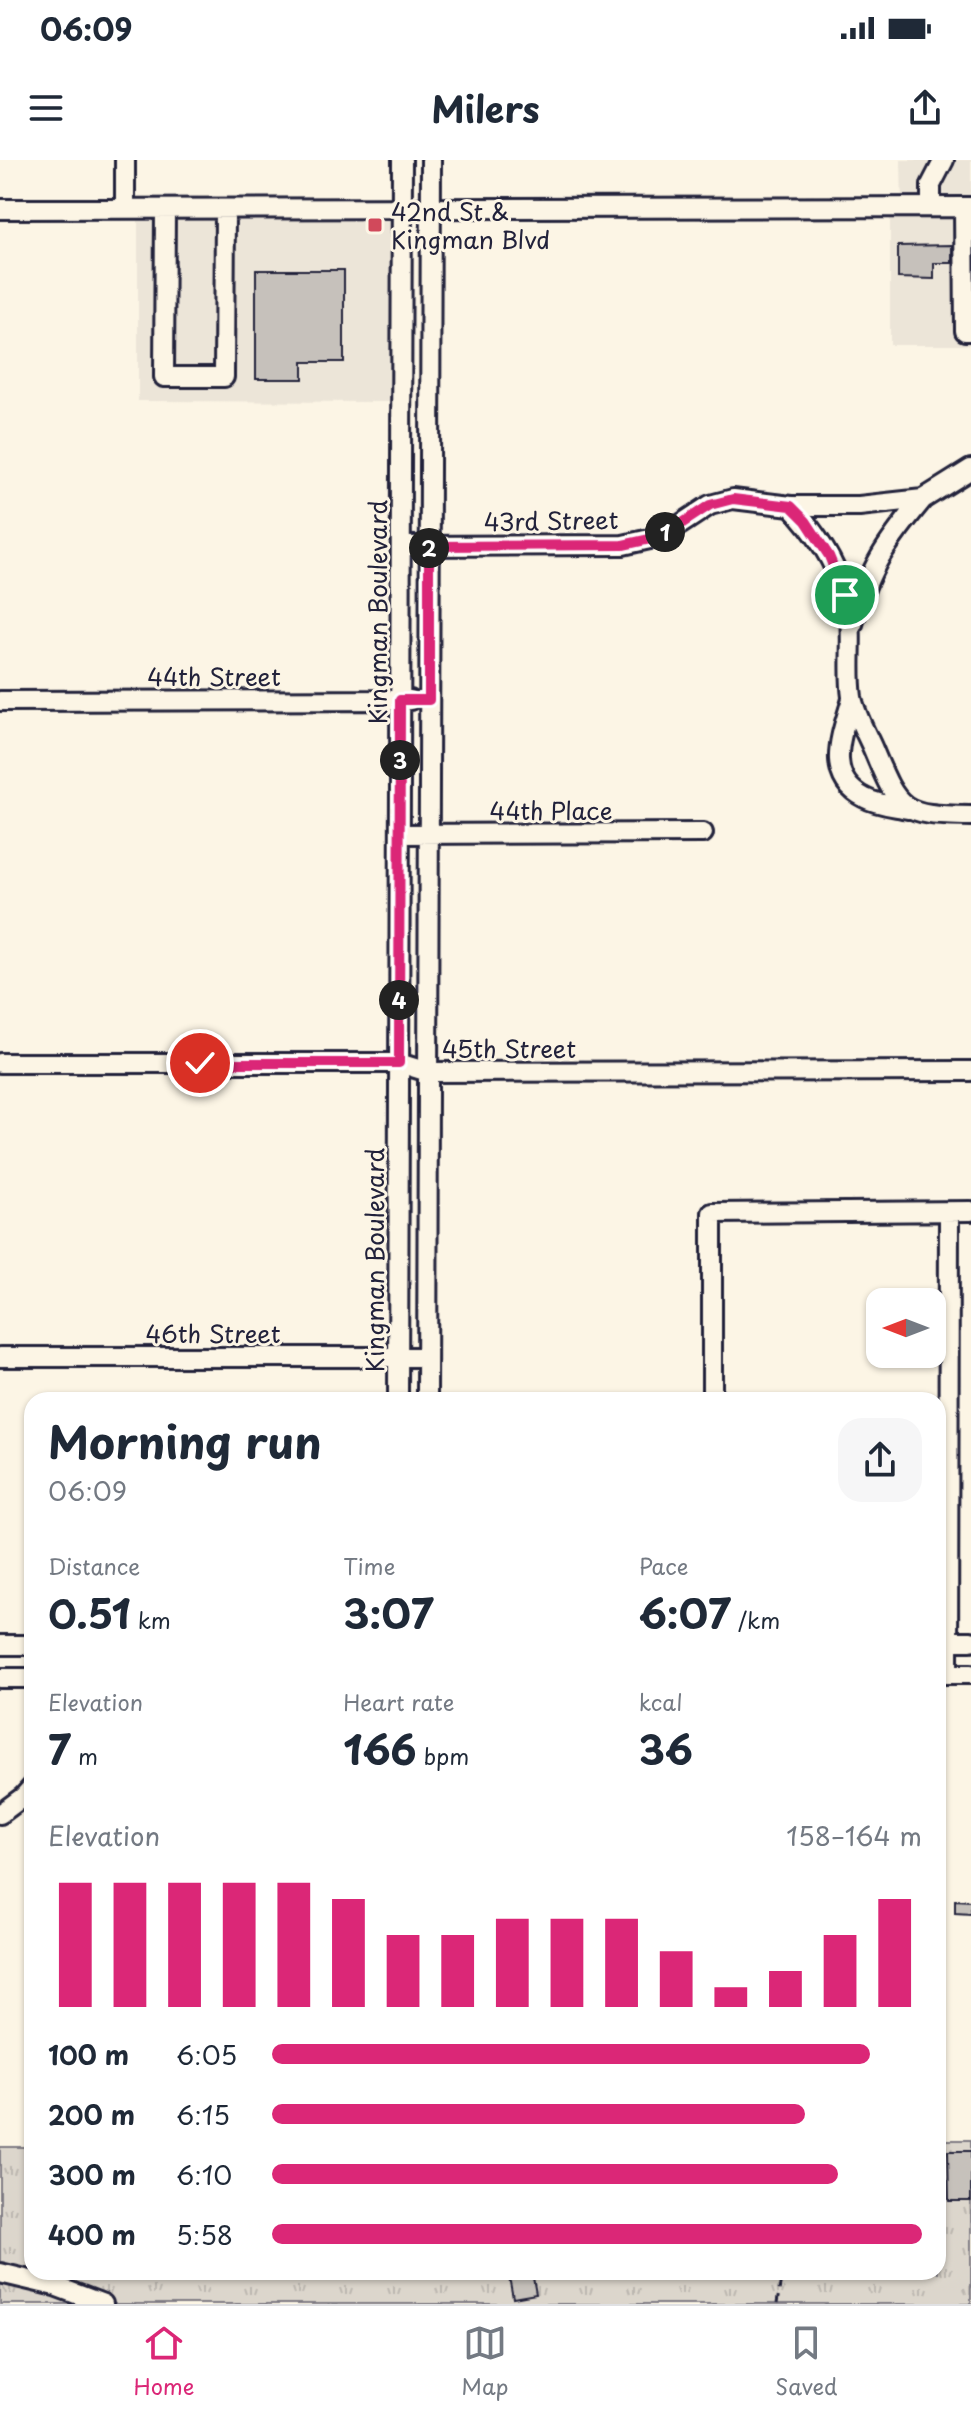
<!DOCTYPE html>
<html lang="en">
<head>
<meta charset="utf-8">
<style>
	:root { --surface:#fff; --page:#f6f6f7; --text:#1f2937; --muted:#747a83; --line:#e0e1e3; --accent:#db2777 }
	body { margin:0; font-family:"Playpen Sans",sans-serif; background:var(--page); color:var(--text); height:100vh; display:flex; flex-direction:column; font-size:30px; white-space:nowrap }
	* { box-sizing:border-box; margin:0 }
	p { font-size:26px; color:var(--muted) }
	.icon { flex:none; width:44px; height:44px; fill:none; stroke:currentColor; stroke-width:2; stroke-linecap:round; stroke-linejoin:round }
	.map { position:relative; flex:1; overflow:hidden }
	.drawer { position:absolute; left:24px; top:1232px; width:922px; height:888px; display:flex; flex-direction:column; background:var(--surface); border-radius:24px; box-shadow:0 2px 6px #0004 }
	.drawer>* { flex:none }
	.needle { width:52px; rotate:270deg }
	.buttons { position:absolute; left:866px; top:1128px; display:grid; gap:16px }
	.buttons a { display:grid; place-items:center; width:80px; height:80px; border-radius:16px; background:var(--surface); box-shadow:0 2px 6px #0004; font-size:40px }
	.pin { position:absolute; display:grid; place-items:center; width:68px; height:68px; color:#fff; margin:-34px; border:4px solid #fff; border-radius:50%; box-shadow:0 2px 8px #0007 }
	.km { position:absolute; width:40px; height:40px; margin:-20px; border-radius:50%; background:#222; color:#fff; font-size:22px; line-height:40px; text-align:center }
	.round { display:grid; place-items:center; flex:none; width:84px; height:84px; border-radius:24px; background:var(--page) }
	.headline { display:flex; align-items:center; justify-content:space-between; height:136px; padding:0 24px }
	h1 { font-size:44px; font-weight:700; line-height:60px }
	.stats { display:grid; grid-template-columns:repeat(3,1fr); gap:12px; height:136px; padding:8px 24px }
	.stats div { display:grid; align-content:center }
	.stats b { font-size:40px; font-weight:700 }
	.stats small { font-size:22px; font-weight:400 }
	.stats p { font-size:22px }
	.chart { height:224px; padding:16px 24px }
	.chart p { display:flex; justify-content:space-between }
	.chart svg { width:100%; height:144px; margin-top:8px; stroke:var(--accent); stroke-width:6 }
	ul { padding:0 24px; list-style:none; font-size:26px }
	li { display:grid; grid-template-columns:128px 96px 1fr; align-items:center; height:60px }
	li i { height:20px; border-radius:10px; background:var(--accent) }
	.status { display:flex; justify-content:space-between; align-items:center; height:56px; padding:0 40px; background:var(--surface); direction:ltr }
	.status svg { height:22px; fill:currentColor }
	header { display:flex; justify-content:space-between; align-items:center; height:104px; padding:0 24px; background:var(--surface); font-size:36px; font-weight:700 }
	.tabs { display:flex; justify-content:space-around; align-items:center; height:112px; border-top:2px solid var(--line); background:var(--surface); font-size:22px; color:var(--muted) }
	.tabs a { display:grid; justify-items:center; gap:4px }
	.tabs .active { color:var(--accent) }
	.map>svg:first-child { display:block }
	.built { fill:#ece5d8 }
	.grass { fill:url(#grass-tufts); stroke:#7f7c84; stroke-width:2 }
	.building { fill:#c6c1bb; stroke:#22223b; stroke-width:2 }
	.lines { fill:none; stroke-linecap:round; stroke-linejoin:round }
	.minor-casing { stroke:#22223b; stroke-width:24 }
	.path { stroke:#22223b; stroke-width:3; stroke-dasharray:8 6; stroke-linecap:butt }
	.minor { stroke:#fcf5e5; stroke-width:18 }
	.route-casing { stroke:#fff; stroke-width:16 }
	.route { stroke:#db2777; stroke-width:10 }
	.poi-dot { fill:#d1495b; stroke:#fcf5e5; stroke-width:3 }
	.labels { text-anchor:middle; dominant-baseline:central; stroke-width:6; stroke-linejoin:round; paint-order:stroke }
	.poi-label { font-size:24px; fill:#22223b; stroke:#fcf5e5; text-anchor:start }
	.street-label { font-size:24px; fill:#22223b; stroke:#fcf5e5 }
</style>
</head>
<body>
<div class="status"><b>06:09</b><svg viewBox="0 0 49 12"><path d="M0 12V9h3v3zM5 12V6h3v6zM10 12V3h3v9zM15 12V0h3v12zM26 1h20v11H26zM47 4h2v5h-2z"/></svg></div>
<header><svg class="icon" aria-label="menu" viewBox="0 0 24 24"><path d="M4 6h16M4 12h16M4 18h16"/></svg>Milers<svg class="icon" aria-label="share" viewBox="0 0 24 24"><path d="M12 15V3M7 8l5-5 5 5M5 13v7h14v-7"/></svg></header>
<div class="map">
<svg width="971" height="2144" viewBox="0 0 971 2144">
	<defs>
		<pattern id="grass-tufts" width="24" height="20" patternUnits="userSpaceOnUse" patternTransform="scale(2)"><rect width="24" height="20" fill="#dcd6cc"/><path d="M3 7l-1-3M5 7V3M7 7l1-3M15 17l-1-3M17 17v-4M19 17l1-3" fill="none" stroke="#bcb7b0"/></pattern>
	</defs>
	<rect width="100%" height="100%" fill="#fcf5e5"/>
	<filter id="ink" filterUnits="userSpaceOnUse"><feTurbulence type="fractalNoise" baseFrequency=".0125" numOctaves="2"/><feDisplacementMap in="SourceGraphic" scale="16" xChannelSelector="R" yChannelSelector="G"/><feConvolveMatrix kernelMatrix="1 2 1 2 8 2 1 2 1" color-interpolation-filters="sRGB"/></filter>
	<g filter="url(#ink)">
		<path class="built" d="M901,0H971V185H890V47H902Z
			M402,48L401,242L138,241V49Z"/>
		<path class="grass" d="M938,1980H971V2144H0V1987H32V2112H938Z"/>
		<path class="building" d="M952,85V103H934V119L898,118V86Z
			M256,110H344V202H303V219H256Z
			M955,1740L971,1741V1754L955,1753Z
			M948,1991H971V2041H949Z
			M532,2112L536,2134L513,2138L509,2117Z"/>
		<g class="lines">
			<defs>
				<path id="minor" d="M125,0V49
					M931,47V25L944,0
					M964,47L965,171H971
					M0,49L971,47
					M165,49L164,217H224L225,49
					M791,346C815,371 834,400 845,434C856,468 847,502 852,537C855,554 866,573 873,589C899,652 902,655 971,656
					M401,386L623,385L650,379L675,368L710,345L733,339L791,346H859L923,339L971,309
					M853,464C870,406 885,385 923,339
					M852,539C842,574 823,617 865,638C878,645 894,646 908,649
					M0,541L410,540
					M400,674L703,673
					M0,903H399L428,912L971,911
					M0,1197H427
					M398,1240L402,0
					M427,1240L431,0
					M712,1240V1053L971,1051
					M938,1481H971
					M0,1485H32
					M938,1514H971
					M948,1514L949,1052
					M0,1518H32
					M0,1654L23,1637L32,1627
					M0,2113L55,2126L103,2144"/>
			</defs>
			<use href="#minor" class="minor-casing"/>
			<path class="path" d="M777,2144L782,2112"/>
			<use href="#minor" class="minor"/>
		</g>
	</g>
	<g class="lines" filter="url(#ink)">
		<defs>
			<path id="route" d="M200,903H399L400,540H429V386L623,385L650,379L675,368L710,345L733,339L791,346L806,361L829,396L845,435"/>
		</defs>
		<use href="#route" class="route-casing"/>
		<use href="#route" class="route"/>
	</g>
	<rect class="poi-dot" x="367" y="57" width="16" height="16" rx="4"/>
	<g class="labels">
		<g class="poi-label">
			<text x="391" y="51">42nd St &amp;<tspan x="391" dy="28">Kingman Blvd</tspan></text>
		</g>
		<g class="street-label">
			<text transform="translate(551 360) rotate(-1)">43rd Street</text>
			<text transform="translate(377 452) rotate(-90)">Kingman Boulevard</text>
			<text x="214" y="516">44th Street</text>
			<text x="551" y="650">44th Place</text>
			<text x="509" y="888">45th Street</text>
			<text transform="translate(374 1100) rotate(-90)">Kingman Boulevard</text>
			<text x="213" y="1173">46th Street</text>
		</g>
	</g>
</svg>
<div class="buttons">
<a><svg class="needle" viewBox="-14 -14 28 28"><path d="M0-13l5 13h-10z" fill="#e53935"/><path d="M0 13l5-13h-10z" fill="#747a83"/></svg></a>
</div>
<div class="pin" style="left:845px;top:435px;background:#1e9e55"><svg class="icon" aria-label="arrive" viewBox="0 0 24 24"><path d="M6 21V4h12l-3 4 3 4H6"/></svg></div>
<div class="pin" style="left:200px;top:903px;background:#d93025"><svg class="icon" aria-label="check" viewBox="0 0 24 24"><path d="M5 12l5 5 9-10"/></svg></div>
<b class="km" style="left:665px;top:372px">1</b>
<b class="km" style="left:429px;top:388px">2</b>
<b class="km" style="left:400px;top:600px">3</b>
<b class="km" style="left:399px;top:840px">4</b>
<section class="drawer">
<div class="headline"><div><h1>Morning run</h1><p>06:09</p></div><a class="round"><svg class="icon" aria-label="share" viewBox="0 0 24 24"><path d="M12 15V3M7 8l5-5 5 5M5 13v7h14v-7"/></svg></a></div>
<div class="stats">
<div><p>Distance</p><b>0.51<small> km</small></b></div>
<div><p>Time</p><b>3:07</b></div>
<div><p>Pace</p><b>6:07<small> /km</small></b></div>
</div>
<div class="stats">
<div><p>Elevation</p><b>7<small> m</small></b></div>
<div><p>Heart rate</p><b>166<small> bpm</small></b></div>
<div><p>kcal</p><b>36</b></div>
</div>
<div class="chart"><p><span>Elevation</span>158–164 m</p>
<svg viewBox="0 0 160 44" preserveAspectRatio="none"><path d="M5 44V6M15 44V6M25 44V6M35 44V6M45 44V6M55 44V11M65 44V22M75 44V22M85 44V17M95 44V17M105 44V17M115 44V27M125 44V38M135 44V33M145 44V22M155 44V11"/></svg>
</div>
<ul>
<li><b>100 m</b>6:05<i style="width:92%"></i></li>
<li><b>200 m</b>6:15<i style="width:82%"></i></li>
<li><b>300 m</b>6:10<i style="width:87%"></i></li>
<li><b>400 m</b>5:58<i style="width:100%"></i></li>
</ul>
</section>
</div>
<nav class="tabs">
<a class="active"><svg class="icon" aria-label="home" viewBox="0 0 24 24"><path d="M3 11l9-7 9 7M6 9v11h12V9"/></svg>Home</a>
<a><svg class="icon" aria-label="map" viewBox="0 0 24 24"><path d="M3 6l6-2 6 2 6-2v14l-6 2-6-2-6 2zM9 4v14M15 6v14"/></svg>Map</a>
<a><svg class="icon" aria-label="saved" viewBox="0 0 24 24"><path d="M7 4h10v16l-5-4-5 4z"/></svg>Saved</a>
</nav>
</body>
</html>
